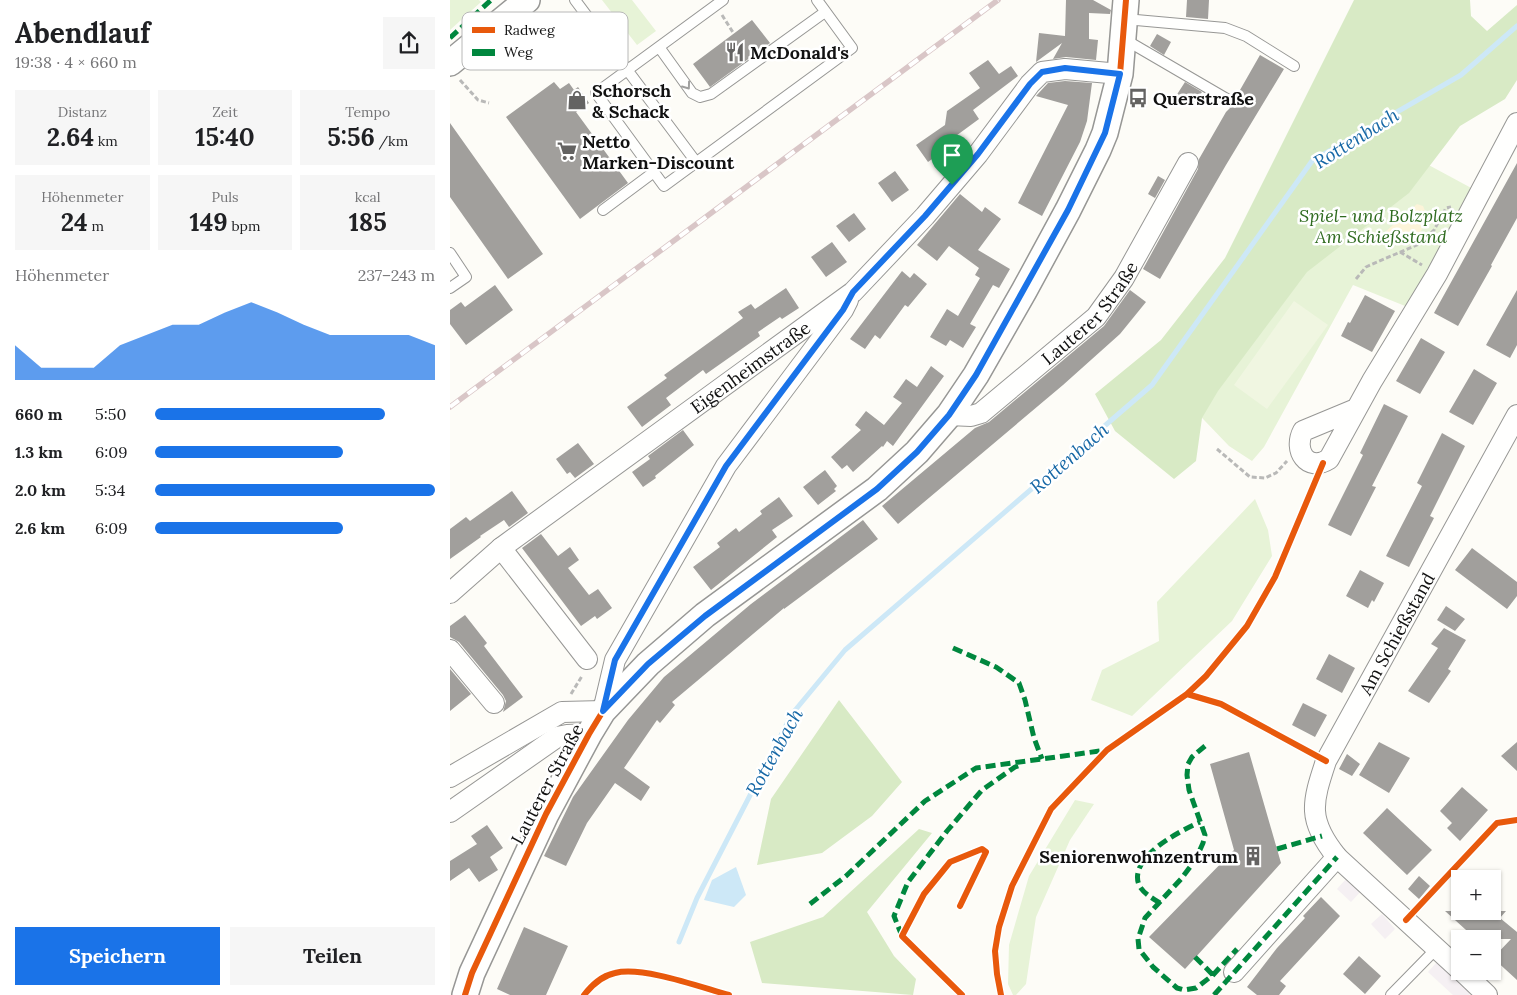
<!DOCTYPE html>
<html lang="de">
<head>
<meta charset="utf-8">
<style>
	:root { --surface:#fff; --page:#f6f6f6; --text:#202124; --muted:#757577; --accent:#1a73e8 }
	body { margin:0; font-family:Lora,serif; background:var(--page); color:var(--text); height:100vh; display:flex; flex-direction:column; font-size:19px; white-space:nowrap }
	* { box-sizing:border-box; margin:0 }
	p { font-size:16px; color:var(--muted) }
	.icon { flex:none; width:28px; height:28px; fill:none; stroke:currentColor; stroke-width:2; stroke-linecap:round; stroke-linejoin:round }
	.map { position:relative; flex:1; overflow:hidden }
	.panel { display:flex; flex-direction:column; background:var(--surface); width:450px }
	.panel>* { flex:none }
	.buttons { position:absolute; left:1001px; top:870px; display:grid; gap:10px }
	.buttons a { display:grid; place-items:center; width:50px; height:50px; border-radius:0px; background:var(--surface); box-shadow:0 1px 4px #0004; font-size:25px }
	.pin { position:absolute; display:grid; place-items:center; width:42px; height:42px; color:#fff; margin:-51px -21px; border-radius:50% 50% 50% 0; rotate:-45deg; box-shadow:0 0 5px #0007 }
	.pin .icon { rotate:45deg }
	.round { display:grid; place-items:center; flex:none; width:52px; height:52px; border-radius:0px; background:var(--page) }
	.headline { display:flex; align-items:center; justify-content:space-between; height:85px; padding:0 15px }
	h1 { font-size:28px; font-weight:800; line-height:38px }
	.metrics { display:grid; grid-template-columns:repeat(3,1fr); gap:8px; height:85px; padding:5px 15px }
	.metrics div { display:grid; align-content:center; border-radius:0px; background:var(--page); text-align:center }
	.metrics b { font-size:25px; font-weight:800 }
	.metrics small { font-size:14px; font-weight:400 }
	.metrics p { font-size:14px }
	.chart { height:140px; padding:10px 15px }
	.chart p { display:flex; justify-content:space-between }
	.chart svg { width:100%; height:90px; margin-top:5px; fill:var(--accent); opacity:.7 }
	.action { display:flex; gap:10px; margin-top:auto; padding:10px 15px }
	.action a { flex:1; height:58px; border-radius:0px; background:var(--accent); color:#fff; font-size:20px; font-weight:800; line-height:58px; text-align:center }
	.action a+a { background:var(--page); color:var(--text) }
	ul { padding:0 15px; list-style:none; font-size:16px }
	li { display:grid; grid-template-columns:80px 60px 1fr; align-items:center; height:38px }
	li i { height:12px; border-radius:6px; background:var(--accent) }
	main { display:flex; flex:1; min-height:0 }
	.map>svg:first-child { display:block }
	.industrial { fill:#f5f0f3 }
	.green { fill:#e7f3d7 }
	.forest { fill:#d8eac5 }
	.sand { fill:#fcf4d9 }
	.pitch { fill:#f0f6e1 }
	.water { fill:#cde8f7 }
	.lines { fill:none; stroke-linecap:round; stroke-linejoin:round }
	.stream { stroke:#cde8f7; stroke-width:5 }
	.building { fill:#a19f9c }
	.service-casing { stroke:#979795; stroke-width:12 }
	.minor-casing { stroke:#979795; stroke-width:22 }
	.tertiary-casing { stroke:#979795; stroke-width:28 }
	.path { stroke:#b9b9b8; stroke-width:3; stroke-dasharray:5 2.5; stroke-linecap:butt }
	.service { stroke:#fffffe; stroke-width:10 }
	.minor { stroke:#fffffe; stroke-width:20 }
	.tertiary { stroke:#fffffe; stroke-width:25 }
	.rail-casing { stroke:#d9c6c7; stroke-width:5.5 }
	.rail { stroke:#fff; stroke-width:4; stroke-dasharray:11; stroke-linecap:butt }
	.quiet { stroke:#00873e; stroke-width:5; stroke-dasharray:10 5; stroke-linecap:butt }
	.cycleway-casing { stroke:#fff; stroke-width:9 }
	.cycleway { stroke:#e8590c; stroke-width:6 }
	.oneway { stroke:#a0a09f }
	.route-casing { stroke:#fff; stroke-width:10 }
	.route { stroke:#1a73e8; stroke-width:6 }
	.labels { text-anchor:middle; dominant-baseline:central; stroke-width:5; stroke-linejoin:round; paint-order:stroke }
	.poi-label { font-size:18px; font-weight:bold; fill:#111; stroke:#fff; text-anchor:start }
	.park-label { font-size:18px; font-style:italic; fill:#2f6b1f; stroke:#fff }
	.street-label { font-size:18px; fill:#111; stroke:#fff }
	.water-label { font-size:19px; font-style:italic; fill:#1768a6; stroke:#fff }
	.key { fill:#fff; stroke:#b8b8b8; stroke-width:1 }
	.key-label { font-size:14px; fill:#111 }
</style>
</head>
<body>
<main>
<section class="panel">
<div class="headline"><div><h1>Abendlauf</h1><p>19:38 · 4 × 660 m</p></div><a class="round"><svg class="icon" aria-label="share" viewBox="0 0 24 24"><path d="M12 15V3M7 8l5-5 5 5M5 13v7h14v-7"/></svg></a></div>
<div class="metrics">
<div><p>Distanz</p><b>2.64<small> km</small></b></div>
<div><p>Zeit</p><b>15:40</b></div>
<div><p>Tempo</p><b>5:56<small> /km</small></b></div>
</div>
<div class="metrics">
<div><p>Höhenmeter</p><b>24<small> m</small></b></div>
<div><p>Puls</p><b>149<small> bpm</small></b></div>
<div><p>kcal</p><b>185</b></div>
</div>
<div class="chart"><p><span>Höhenmeter</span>237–243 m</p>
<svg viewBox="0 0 160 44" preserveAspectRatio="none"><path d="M0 44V27L10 38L20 38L30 38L40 27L50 22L60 17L70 17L80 11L90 6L100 11L110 17L120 22L130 22L140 22L150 22L160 27V44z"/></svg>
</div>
<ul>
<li><b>660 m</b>5:50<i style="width:82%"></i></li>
<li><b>1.3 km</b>6:09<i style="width:67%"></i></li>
<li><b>2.0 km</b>5:34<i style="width:100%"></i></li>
<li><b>2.6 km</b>6:09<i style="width:67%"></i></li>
</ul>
<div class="action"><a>Speichern</a><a>Teilen</a></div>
</section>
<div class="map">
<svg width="1067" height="995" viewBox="0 0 1067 995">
	<rect width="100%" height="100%" fill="#fdfcf7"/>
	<path class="industrial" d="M897,878L911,891L901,902L887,889Z
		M932,914L945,929L935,939L921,924Z
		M987,962L1021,992L1019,995H1003L978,972Z"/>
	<path class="green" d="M0,0H29L31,2L0,30Z
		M152,0H182L206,31L187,45Z
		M936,142L1025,190L960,308L903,285L814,447L802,461L779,446L730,395Z
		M805,499L818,530L822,556L782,621L682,716L641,700L652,670L709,641L707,602Z
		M625,800L644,804L620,840L586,917L576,984L566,995H563L558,984L559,945L579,876Z"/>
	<path class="forest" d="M904,0H1020L1021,16L1037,31L1067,5V80L1055,99L1010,126L959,193L857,272L768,391L752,418L746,461L724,479L665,431L645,394L711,340L775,258Z
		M389,700L452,782L422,816L372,853L307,865L321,799Z
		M469,829L482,833L417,912L444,956L466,979L463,995L312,983L300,942L373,917Z"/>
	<path class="sand" d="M967,204L973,206L977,215L975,224L964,243C950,247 943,245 935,232Z"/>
	<path class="pitch" d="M844,301L878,325L817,409L784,385Z"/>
	<path class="water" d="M286,867L296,895L284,907L254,900L262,880Z"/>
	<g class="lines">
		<path class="stream" d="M229,942L247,898L342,714L395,650L702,385L862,161L1011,75L1067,26"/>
	</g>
	<path class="building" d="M616,0H643L661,10L660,14L639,13V39L648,40L646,60L616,57L603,59L612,43L586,62L589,33L615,36Z
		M737,0H759L758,19L736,17Z
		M302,20L320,43L260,87L243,64Z
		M707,34L721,42L714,55L700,46Z
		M810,55L834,69L776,165L710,279L693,269L748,169L749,159L776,112L780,108H785L788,105L789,102L786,97Z
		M538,60L549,74L561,66L568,76L523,110L529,119L499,141L505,149L489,160L486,156L478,162L466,145L495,125L497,111L530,88L519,73Z
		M615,81L642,83L637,121L630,142L592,216L568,203L618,105L586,96L598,83Z
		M104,82L110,89L119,83L124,90L128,87L139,103L126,112L178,183L130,219L56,117Z
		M735,82L752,92L743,106L726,96Z
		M0,123L93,254L58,279L0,197Z
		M1067,163V218L1041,265L1042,266L1008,326L984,313Z
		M445,171L459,190L442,202L428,183Z
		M708,176L715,180L705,198L698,194Z
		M510,194L532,212L535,207L551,219L528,250L560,269L549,288L543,285L520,324L526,327L513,348L500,340L496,346L480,337L497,309L508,316L530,278L525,275L529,268L499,246L487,261L467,245Z
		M404,213L416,229L399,242L386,226Z
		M382,242L397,262L376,277L361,257Z
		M452,271L460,278L464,273L477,284L458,307L455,305L430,339L425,335L415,349L400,339Z
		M45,285L63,310L16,345L0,324V310L11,302L15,307Z
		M336,288L349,308L332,319L330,317L308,332L310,336L256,374L253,370L216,398L221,405L192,427L177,407L217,378L214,375L293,318L288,312L301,304L305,309Z
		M680,290L696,302L670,334L613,385L448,524L432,506L525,428L539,422L654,326Z
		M1067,290V345L1060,358L1036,345Z
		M915,295L945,311L922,352L891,336L898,322L900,323Z
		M971,338L995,352L970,394L946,381Z
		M481,366L494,376L443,446L437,441L433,447L432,446L403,472L397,465L392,469L381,457L411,430L405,425L416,411L434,425L452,403L443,397L456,379L467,387Z
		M1024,369L1047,383L1023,425L999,412Z
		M934,404L958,416L922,486L926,487L901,536L878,525L913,455L910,453Z
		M233,430L244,445L205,476L206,478L193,487L182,472L200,459L198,456Z
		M992,433L1015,446L980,516L984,518L959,567L936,556L972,486L967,483Z
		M128,443L144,464L125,478L120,472L117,474L106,459Z
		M375,470L387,486L384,489L386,491L368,505L353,487Z
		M62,491L78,513L59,527L54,520L30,536L31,537L0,559V529L16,517L20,521Z
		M329,497L343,516L322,530L327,537L261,590L243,567L270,547L267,543L286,528L289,532L312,514L310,511Z
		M413,520L428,539L334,609V608L222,702L225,705L210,723L207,720L174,768L200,787L191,801L165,783L137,823L116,866L94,856L123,797L178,720L214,677L301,604Z
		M91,534L108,556L120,547L129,560L118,568L139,595L148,589L162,608L147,619L145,616L131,626L72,548Z
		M1022,548L1067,582V596L1057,609L1005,570Z
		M910,570L934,583L924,602L922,600L918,608L896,596Z
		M996,606L1015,619L1005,631L987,620Z
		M15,615L37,643L34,646L73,697L53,712L56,701L53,695L9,642L0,637V626Z
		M994,628L1016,640L998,669L1001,671L979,703L958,691L988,648L981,644Z
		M879,654L905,668L892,693L866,679Z
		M0,669L21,694L0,711Z
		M853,703L877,715L865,737L842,725Z
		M929,742L960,758L939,793L909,775Z
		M1067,742V771L1051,756Z
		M799,752L831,863L735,969L699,937L784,850L760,764Z
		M897,754L910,764L902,776L889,769Z
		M1012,787L1038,810L1010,841L997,828L1002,823L990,811Z
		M937,808L982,850L957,875L913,833Z
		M37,825L53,848L40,857L48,870L29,882L19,868L0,881V861L27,844L21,836Z
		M969,876L980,886L969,899L958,889Z
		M871,897L890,916L830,981L836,986L829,995H807L797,987L827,948L855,918L853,916Z
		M995,911H1056L1050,918L1067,932V980L1043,958L1061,939H1026Z
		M74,927L118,946L96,995H60L47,989Z
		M909,956L931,976L915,994L893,974Z"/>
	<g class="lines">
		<defs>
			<path id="service" d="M125,0L246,162
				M273,0L146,93L214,186L402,48L367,0
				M675,19L775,28L796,36L844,66
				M674,39L782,102
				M209,47L242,93L250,97L261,94L375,12
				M153,210L204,172
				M0,253L16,277L0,288
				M941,995L987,948"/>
			<g id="minor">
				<path d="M906,409L853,431C843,450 857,473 879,459L922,381L987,274L1067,123"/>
				<path id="s1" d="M499,415L521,416L531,413L646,317L674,278L738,163"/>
				<path d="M51,548L137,659"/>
				<path id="s2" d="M0,593L51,548L403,292L475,216L528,154L580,84L592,72L615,69L670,74"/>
				<path d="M0,650L44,703"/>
				<path d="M0,777L112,712L153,711L165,660L276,466L393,310L398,300"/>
				<path d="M0,812L107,737L117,735L139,734"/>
				<path id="s3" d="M1010,970L887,857C857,820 862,803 876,761L1067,415"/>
				<path d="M1012,971L1037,995"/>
				<path d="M784,972L887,857"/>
			</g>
			<path id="tertiary" d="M0,63L77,0
				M15,995L22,973L96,814L139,734L153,711L198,664L255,615L427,489L467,452L499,415L526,375L574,291L618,210L648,150L655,133L670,74L676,0"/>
		</defs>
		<use href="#service" class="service-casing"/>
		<use href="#minor" class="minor-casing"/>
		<use href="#tertiary" class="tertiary-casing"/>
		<path class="path" d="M272,15L284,34
			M10,80L28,100L39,103
			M950,252L972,265
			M906,279L916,267L971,243L984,230L996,208L1001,207
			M767,449L800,477L815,478L826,473L837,461
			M121,694L132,676"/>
		<use href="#service" class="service"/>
		<use href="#minor" class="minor"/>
		<use href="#tertiary" class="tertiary"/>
		<defs>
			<path id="rail" d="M0,407L548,0"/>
		</defs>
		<use href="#rail" class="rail-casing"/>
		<use href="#rail" class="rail"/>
		<path class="quiet" d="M0,38L41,0
			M503,648L546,667L569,683L575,700L584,738L592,759
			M755,746L742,757L738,764L737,775L739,790L755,835L753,843L746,859L731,879L695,918L688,939L689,949L703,967L727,988L734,990L746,988L763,975L787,949
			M827,849L872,836
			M710,903C702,898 693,893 689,885C678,857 730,831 750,822
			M360,904L396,876L475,801L526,768L657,750
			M452,936L444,916L458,882L497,831L532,790L565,767L571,765
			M745,957L763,975
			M764,995L887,857"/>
		<defs>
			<path id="cycleway" d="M737,694L771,704L876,761
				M510,906L536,852L532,849L500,862L474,894L452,936L512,995
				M956,920L1047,823L1067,820
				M15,995L22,973L96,814L139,734L153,711L198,664L255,615L427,489L467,452L499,415L526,375L574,291L618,210L648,150L655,133L670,74L676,0
				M134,995C142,985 151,976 165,973C193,966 250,987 279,995
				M551,995L547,974L545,951L549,927L562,886L601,809L657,750L737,694L756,676L797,626L825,577L873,463"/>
		</defs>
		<use href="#cycleway" class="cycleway-casing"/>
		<use href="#cycleway" class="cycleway"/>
	</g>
	<defs><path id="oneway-chevron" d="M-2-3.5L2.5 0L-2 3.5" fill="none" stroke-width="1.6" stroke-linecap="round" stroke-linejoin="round" transform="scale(1.25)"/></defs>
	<use class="oneway" href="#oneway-chevron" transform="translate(237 86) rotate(54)"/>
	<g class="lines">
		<defs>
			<path id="route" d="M615,68L670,74L655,133L618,210L526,375L499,415L467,452L427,489L255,616L198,664L153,711L165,660L276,466L393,310L403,292L475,216L528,154L580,84L592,72Z"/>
		</defs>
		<use href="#route" class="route-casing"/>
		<use href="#route" class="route"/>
	</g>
	<defs>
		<symbol id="restaurant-bare" viewBox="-9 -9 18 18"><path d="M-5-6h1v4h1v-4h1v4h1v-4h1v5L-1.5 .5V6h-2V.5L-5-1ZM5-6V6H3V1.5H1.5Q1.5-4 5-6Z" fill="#646362" stroke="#fff" stroke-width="2.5" paint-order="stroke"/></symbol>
		<symbol id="bus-bare" viewBox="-9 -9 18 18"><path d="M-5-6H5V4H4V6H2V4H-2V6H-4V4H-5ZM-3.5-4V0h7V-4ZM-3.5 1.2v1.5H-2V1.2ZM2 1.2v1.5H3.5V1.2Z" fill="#646362" stroke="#fff" stroke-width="2.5" paint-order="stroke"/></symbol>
		<symbol id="shop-bare" viewBox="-9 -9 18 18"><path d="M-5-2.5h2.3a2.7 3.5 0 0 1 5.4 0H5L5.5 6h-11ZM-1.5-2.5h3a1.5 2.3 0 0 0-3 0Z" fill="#646362" stroke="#fff" stroke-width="2.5" paint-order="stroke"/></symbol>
		<symbol id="supermarket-bare" viewBox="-9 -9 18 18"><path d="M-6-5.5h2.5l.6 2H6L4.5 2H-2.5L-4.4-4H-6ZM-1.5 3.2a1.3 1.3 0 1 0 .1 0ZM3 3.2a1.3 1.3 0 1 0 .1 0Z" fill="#646362" stroke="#fff" stroke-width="2.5" paint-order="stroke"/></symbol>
		<symbol id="building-bare" viewBox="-9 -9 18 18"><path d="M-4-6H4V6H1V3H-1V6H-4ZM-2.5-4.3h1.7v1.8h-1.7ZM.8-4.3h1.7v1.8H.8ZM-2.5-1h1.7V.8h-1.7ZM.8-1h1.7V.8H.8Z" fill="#646362" stroke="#fff" stroke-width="2.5" paint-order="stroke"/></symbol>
	</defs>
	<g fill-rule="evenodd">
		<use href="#restaurant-bare" x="271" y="38" width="28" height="28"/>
		<use href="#bus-bare" x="674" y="84" width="28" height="28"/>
		<use href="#shop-bare" x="113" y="86" width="28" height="28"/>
		<use href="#supermarket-bare" x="103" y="137" width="28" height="28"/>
		<use href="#building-bare" x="789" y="842" width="28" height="28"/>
	</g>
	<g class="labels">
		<g class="poi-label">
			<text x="300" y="52">McDonald's</text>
			<text x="142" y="90">Schorsch<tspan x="142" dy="21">&amp; Schack</tspan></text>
			<text x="703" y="98">Querstraße</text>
			<text x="132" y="141">Netto<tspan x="132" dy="21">Marken-Discount</tspan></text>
			<text x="788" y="856" text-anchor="end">Seniorenwohnzentrum</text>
		</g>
		<g class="park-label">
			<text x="931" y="215">Spiel- und Bolzplatz<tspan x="931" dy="21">Am Schießstand</tspan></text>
		</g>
		<g class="street-label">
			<text stroke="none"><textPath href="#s1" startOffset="181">Lauterer Straße</textPath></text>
			<text stroke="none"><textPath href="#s2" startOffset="376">Eigenheimstraße</textPath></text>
			<text stroke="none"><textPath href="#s3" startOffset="416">Am Schießstand</textPath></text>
			<text transform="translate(97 784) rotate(-62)">Lauterer Straße</text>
		</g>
		<g class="water-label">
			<text transform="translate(906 138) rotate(-32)">Rottenbach</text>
			<text transform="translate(619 458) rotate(-41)">Rottenbach</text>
			<text transform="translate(324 752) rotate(-61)">Rottenbach</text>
		</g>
	</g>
	<rect x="12" y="12" width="166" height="58" rx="8" class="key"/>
	<rect x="22" y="27" width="23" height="6" fill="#e8590c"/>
	<rect x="22" y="49" width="23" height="7" fill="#00873e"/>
	<g class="key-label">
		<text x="54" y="35">Radweg</text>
		<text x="54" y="57">Weg</text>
	</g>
</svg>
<div class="buttons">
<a>+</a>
<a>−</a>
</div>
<div class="pin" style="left:502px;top:185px;background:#1e9e55"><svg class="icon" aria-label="arrive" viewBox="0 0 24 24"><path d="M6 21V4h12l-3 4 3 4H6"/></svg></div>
</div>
</main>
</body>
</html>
